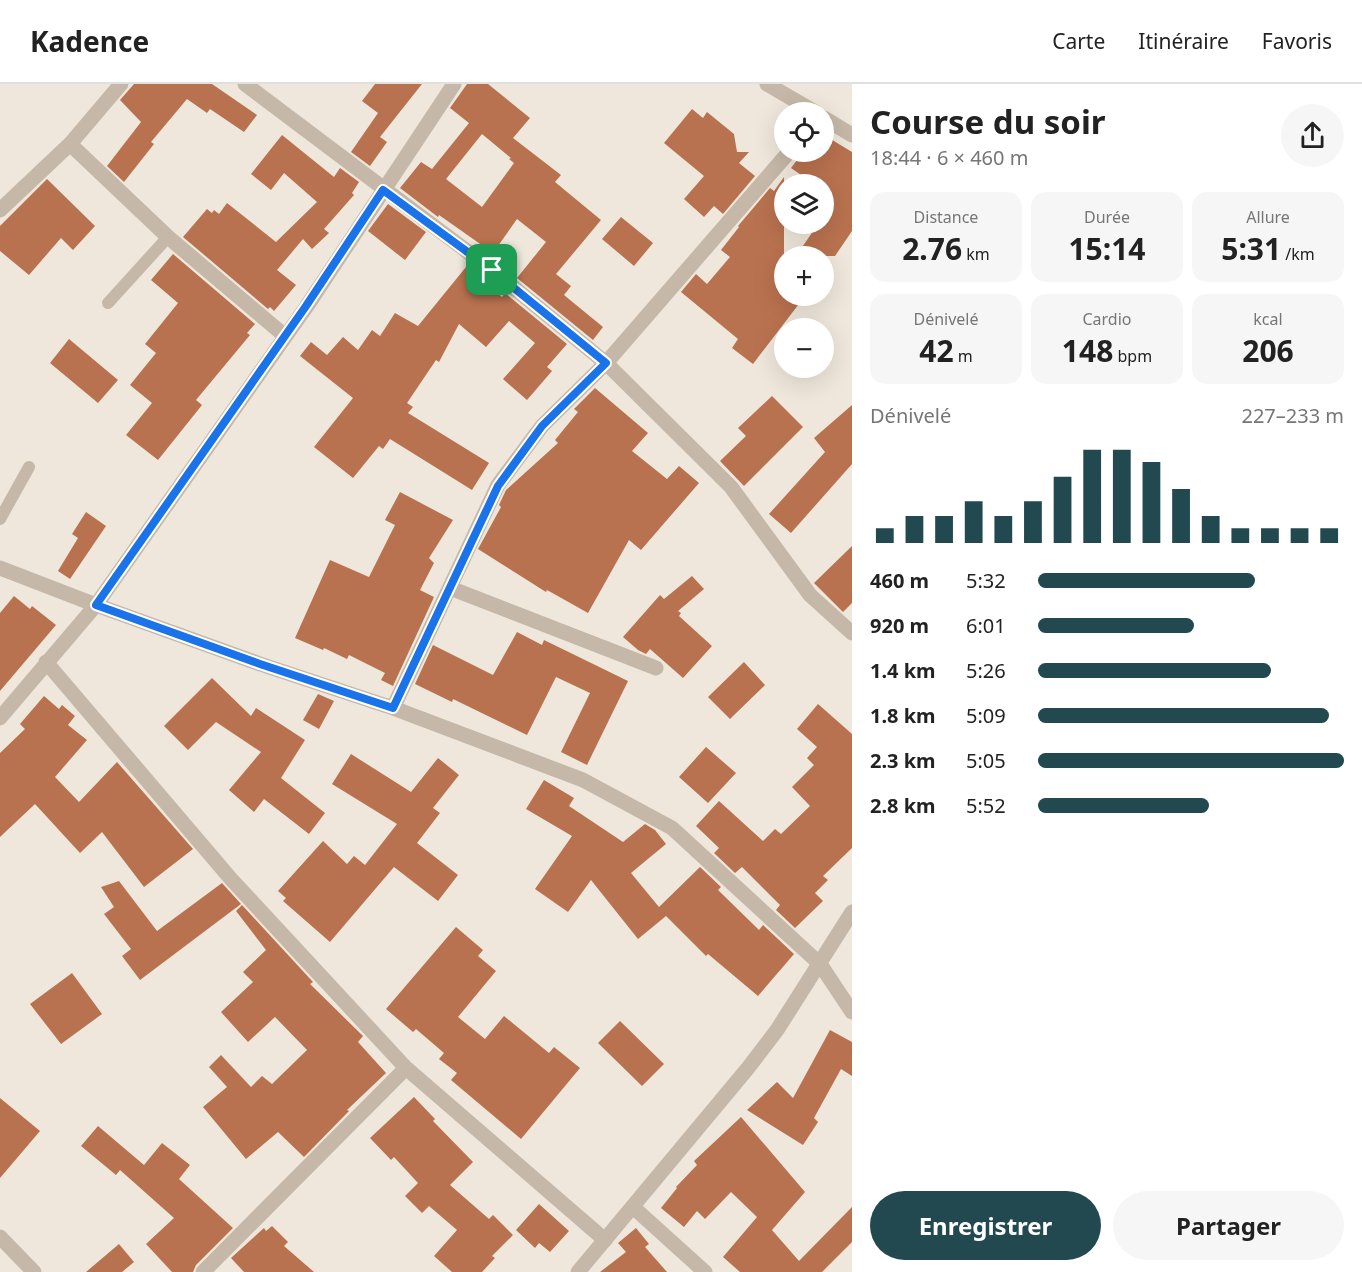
<!DOCTYPE html>
<html lang="fr">
<head>
<meta charset="utf-8">
<style>
	:root { --surface:#fff; --page:#f6f6f6; --text:#222; --muted:#767676; --line:#e0e0e0; --accent:#224950 }
	body { margin:0; font-family:"Noto Sans",sans-serif; background:var(--page); color:var(--text); height:100vh; display:flex; flex-direction:column; font-size:22px; white-space:nowrap }
	* { box-sizing:border-box; margin:0 }
	p { font-size:20px; color:var(--muted) }
	.icon { flex:none; width:33px; height:33px; fill:none; stroke:currentColor; stroke-width:2; stroke-linecap:round; stroke-linejoin:round }
	.map { position:relative; flex:1; overflow:hidden }
	.drawer { display:flex; flex-direction:column; background:var(--surface); width:510px }
	.drawer>* { flex:none }
	.fabs { position:absolute; left:774px; top:18px; display:grid; gap:12px }
	.fabs a { display:grid; place-items:center; width:60px; height:60px; border-radius:50%; background:var(--surface); box-shadow:0 6px 24px #0002; font-size:30px }
	.pin { position:absolute; display:grid; place-items:center; width:51px; height:51px; color:#fff; margin:-26px; border-radius:12px; box-shadow:0 3px 9px #0006 }
	.round { display:grid; place-items:center; flex:none; width:63px; height:63px; border-radius:32px; background:var(--page) }
	.summary { display:flex; align-items:center; justify-content:space-between; height:102px; padding:0 18px }
	h1 { font-size:33px; font-weight:700; line-height:45px }
	.metrics { display:grid; grid-template-columns:repeat(3,1fr); gap:9px; height:102px; padding:6px 18px }
	.metrics div { display:grid; align-content:center; border-radius:15px; background:var(--page); text-align:center }
	.metrics b { font-size:30px; font-weight:700 }
	.metrics small { font-size:16px; font-weight:400 }
	.metrics p { font-size:16px }
	.chart { height:168px; padding:12px 18px }
	.chart p { display:flex; justify-content:space-between }
	.chart svg { width:100%; height:108px; margin-top:6px; stroke:var(--accent); stroke-width:6 }
	.cta { display:flex; gap:12px; margin-top:auto; padding:12px 18px }
	.cta a { flex:1; height:69px; border-radius:36px; background:var(--accent); color:#fff; font-size:24px; font-weight:700; line-height:69px; text-align:center }
	.cta a+a { background:var(--page); color:var(--text) }
	ul { padding:0 18px; list-style:none; font-size:20px }
	li { display:grid; grid-template-columns:96px 72px 1fr; align-items:center; height:45px }
	li i { height:15px; border-radius:8px; background:var(--accent) }
	header { display:flex; align-items:center; gap:36px; box-sizing:border-box; height:84px; padding:0 30px; background:var(--surface); border-bottom:2px solid var(--line) }
	header strong { font-size:28px }
	nav { display:flex; gap:33px; margin-inline-start:auto; font-size:21px }
	main { display:flex; flex:1; min-height:0 }
	.map>svg:first-child { display:block }
	.building { fill:#b9724f; fill-rule:evenodd }
	.lines { fill:none; stroke-linecap:round; stroke-linejoin:round }
	.service { stroke:#c5b8a8; stroke-width:12 }
	.minor { stroke:#c5b8a8; stroke-width:15 }
	.tertiary { stroke:#c5b8a8; stroke-width:15 }
	.route-casing { stroke:#fff; stroke-width:12 }
	.route { stroke:#1a73e8; stroke-width:8 }
</style>
</head>
<body>
<header>
<strong>Kadence</strong>
<nav><a>Carte</a><a>Itinéraire</a><a>Favoris</a></nav>
</header>
<main>
<div class="map">
<svg width="852" height="1188" viewBox="0 0 852 1188">
	<rect width="100%" height="100%" fill="#efe7db"/>
	<path class="building" d="M134,0H212L257,31L244,48L210,25L207,29L187,15L151,58L154,60L124,98L107,82L141,38L120,16Z
		M375,0H422L380,53L387,58L370,82L351,68L378,29L362,17Z
		M467,0H488L530,34L513,54L561,91L555,98L601,136L556,190L571,202L564,211L603,243L593,256L517,194L546,158L517,135L493,169L439,131L438,133L400,104L421,78L432,85L469,39L450,24ZM482,50L511,74L509,75L514,79L482,123L446,95Z
		M692,25L703,34L707,28L734,50L737,68H749L739,79L755,92L723,130L714,122L704,133L684,115L704,92L664,59Z
		M282,51L334,93L340,84L359,98L352,109L354,111L324,145L329,149L312,165L303,155L277,186L296,201L274,227L270,223L268,225L183,153L207,125L212,129L214,126L219,130L227,119L276,158L317,118L284,89L271,106L251,90Z
		M824,51L852,68V147L835,172H796L818,140H824V100H814L791,84L803,68H824Z
		M784,93V212H805L753,280L732,264L738,255L681,208L696,190L707,200L730,173L721,166L739,143L738,142L770,104L774,107Z
		M47,95L95,142L73,166L61,154L29,191L0,167V142Z
		M388,120L426,148L405,176L368,147Z
		M621,133L653,159L634,182L602,155Z
		M173,170L255,240L247,249L250,251L196,316L202,321L158,376L126,351L152,319L130,301L156,269L145,260L178,219L151,196Z
		M466,183L502,213L505,209L567,260L547,283L552,287L527,316L503,295L535,259L509,237L486,263L459,240L439,278L436,276L407,319L413,323L408,329L489,379L472,406L390,355L383,365L379,362L353,394L314,363L353,314L300,272L311,258L327,271L343,253L358,266L372,246L380,252L395,229L418,242Z
		M69,255L118,296L98,319L50,279Z
		M595,304L648,349L632,367L667,395L679,382L699,399L641,466L629,456L588,529L547,506L546,508L478,465L501,423L499,421L506,406L558,359L555,356L578,328L574,325Z
		M772,312L803,343L744,402L720,377L746,352L738,344Z
		M852,321V380L791,449L769,430L825,368L814,354Z
		M400,408L453,436L429,474L434,479L420,506L434,513L393,602L381,596L385,589L349,571L347,575L324,564L323,566L295,554L330,476L369,493L395,441L385,436Z
		M86,428L106,442L70,495L58,487L78,454L72,450Z
		M852,462V519L843,528L814,499Z
		M692,492L704,505L678,527L681,529L679,532L712,562L683,594L650,565L646,570L638,566L623,553L660,511L664,515Z
		M14,512L30,525L32,522L56,541L0,607V529Z
		M517,548L542,561L544,556L628,597L587,681L561,668L590,609L556,593L527,651L453,615L452,618L415,600L433,561L493,591Z
		M744,578L765,601L730,635L708,613Z
		M212,594L251,632L256,624L305,656L281,694L325,729L309,750L264,715L254,728L229,706L261,668L216,638L188,666L164,642Z
		M318,610L334,617L319,645L303,636Z
		M44,612L59,625L62,621L75,632L68,641L87,656L55,693L79,718L117,678L193,765L144,803L102,748L80,769L35,720L0,753V669L25,645L20,640Z
		M818,620L852,650V764L823,792L828,796L815,809L823,817L795,844L776,826L780,821L742,783L735,789L714,769L719,764L696,742L719,717L763,757L775,745L781,750L810,722L792,703L814,681L807,674L817,663L797,645Z
		M706,663L736,689L708,719L679,693Z
		M351,670L411,708L438,674L459,691L433,724L440,729L417,759L458,791L438,817L394,783L330,858L283,817L286,814L278,807L323,757L347,780L354,772L365,781L397,740L332,700Z
		M544,696L574,714L569,722L623,758L645,740L655,746L666,760L631,789L659,823L700,783L721,803L718,806L759,846L763,841L794,870L758,912L708,870L706,872L666,832L638,855L591,796L568,828L535,805L572,752L526,725Z
		M119,797L157,847L222,799L241,820L140,896L122,872L131,865L104,830L114,823L101,803Z
		M242,821L313,898L310,900L363,952L358,958L386,989L347,1026L349,1027L304,1073L278,1048L246,1075L203,1023L227,1003L209,983L221,971L251,1003L262,992L272,1000L307,966L275,933L248,958L221,928L253,898L243,888L266,866L236,827Z
		M456,843L483,866L478,872L496,887L458,933L485,955L504,932L549,969L554,963L580,984L521,1055L451,996L457,989L439,975L444,969L416,945L413,948L386,925Z
		M72,889L102,930L61,960L30,920Z
		M620,937L664,980L642,1002L598,959Z
		M830,946L852,958V992L841,985L814,1034L818,1038L803,1061L747,1026L777,998L793,1014Z
		M414,1013L435,1035L433,1037L473,1078L450,1101L489,1135L493,1131L513,1151L492,1172L495,1174L482,1188H452L434,1172L457,1146L429,1122L422,1129L405,1112L418,1099L394,1073L391,1076L370,1054Z
		M0,1014L40,1047L0,1094Z
		M741,1033L805,1108L772,1146L799,1177L852,1123V1158L822,1188H740L723,1173L757,1133L731,1108L705,1135L697,1127L684,1143L661,1124L677,1104L676,1103L697,1081L694,1077Z
		M98,1042L144,1081L162,1059L190,1081L179,1095L233,1144L196,1181L193,1188H172L146,1160L174,1134L120,1086L116,1091L81,1062Z
		M539,1120L569,1147L550,1168L539,1159L535,1164L516,1146Z
		M272,1142L288,1158L284,1162L314,1188H244L231,1174L264,1144L266,1147Z
		M636,1144L649,1160L645,1163L667,1188H600L626,1168L618,1159Z
		M119,1160L134,1178L122,1188H86Z"/>
	<g class="lines">
		<path class="service" d="M108,219L168,153
			M0,435L29,383"/>
		<path class="minor" d="M245,0L492,186L606,279L731,403L810,511L852,549
			M767,0L815,28
			M824,34L852,51
			M70,60L168,153L285,252
			M0,126L70,60L121,0
			M0,484L96,521L260,580L393,624L583,696L672,744L820,880L852,928
			M450,504L656,584
			M46,578L231,795L406,984L605,1156
			M393,624L498,401L542,342L606,279L789,68
			M0,634L96,521L307,222L454,0
			M633,1123L705,1188
			M0,1153L34,1188
			M203,1188L406,984"/>
		<path class="tertiary" d="M578,1188L748,984L777,946L852,828"/>
	</g>
	<g class="lines">
		<defs>
			<path id="route" d="M383,106L492,186L606,279L542,342L498,402L393,624L260,580L96,521L306,222Z"/>
		</defs>
		<use href="#route" class="route-casing"/>
		<use href="#route" class="route"/>
	</g>
</svg>
<div class="fabs">
<a><svg class="icon" aria-label="locate" viewBox="0 0 24 24"><circle cx="12" cy="12" r="6"/><path d="M12 2v4M12 18v4M2 12h4M18 12h4"/></svg></a>
<a><svg class="icon" aria-label="layers" viewBox="0 0 24 24"><path d="M12 4l9 5-9 5-9-5zM3 14l9 5 9-5"/></svg></a>
<a>+</a>
<a>−</a>
</div>
<div class="pin" style="left:492px;top:186px;background:#1e9e55"><svg class="icon" aria-label="arrive" viewBox="0 0 24 24"><path d="M6 21V4h12l-3 4 3 4H6"/></svg></div>
</div>
<section class="drawer">
<div class="summary"><div><h1>Course du soir</h1><p>18:44 · 6 × 460 m</p></div><a class="round"><svg class="icon" aria-label="share" viewBox="0 0 24 24"><path d="M12 15V3M7 8l5-5 5 5M5 13v7h14v-7"/></svg></a></div>
<div class="metrics">
<div><p>Distance</p><b>2.76<small> km</small></b></div>
<div><p>Durée</p><b>15:14</b></div>
<div><p>Allure</p><b>5:31<small> /km</small></b></div>
</div>
<div class="metrics">
<div><p>Dénivelé</p><b>42<small> m</small></b></div>
<div><p>Cardio</p><b>148<small> bpm</small></b></div>
<div><p>kcal</p><b>206</b></div>
</div>
<div class="chart"><p><span>Dénivelé</span>227–233 m</p>
<svg viewBox="0 0 160 44" preserveAspectRatio="none"><path d="M5 44V38M15 44V33M25 44V33M35 44V27M45 44V33M55 44V27M65 44V17M75 44V6M85 44V6M95 44V11M105 44V22M115 44V33M125 44V38M135 44V38M145 44V38M155 44V38"/></svg>
</div>
<ul>
<li><b>460 m</b>5:32<i style="width:71%"></i></li>
<li><b>920 m</b>6:01<i style="width:51%"></i></li>
<li><b>1.4 km</b>5:26<i style="width:76%"></i></li>
<li><b>1.8 km</b>5:09<i style="width:95%"></i></li>
<li><b>2.3 km</b>5:05<i style="width:100%"></i></li>
<li><b>2.8 km</b>5:52<i style="width:56%"></i></li>
</ul>
<div class="cta"><a>Enregistrer</a><a>Partager</a></div>
</section>
</main>
</body>
</html>
